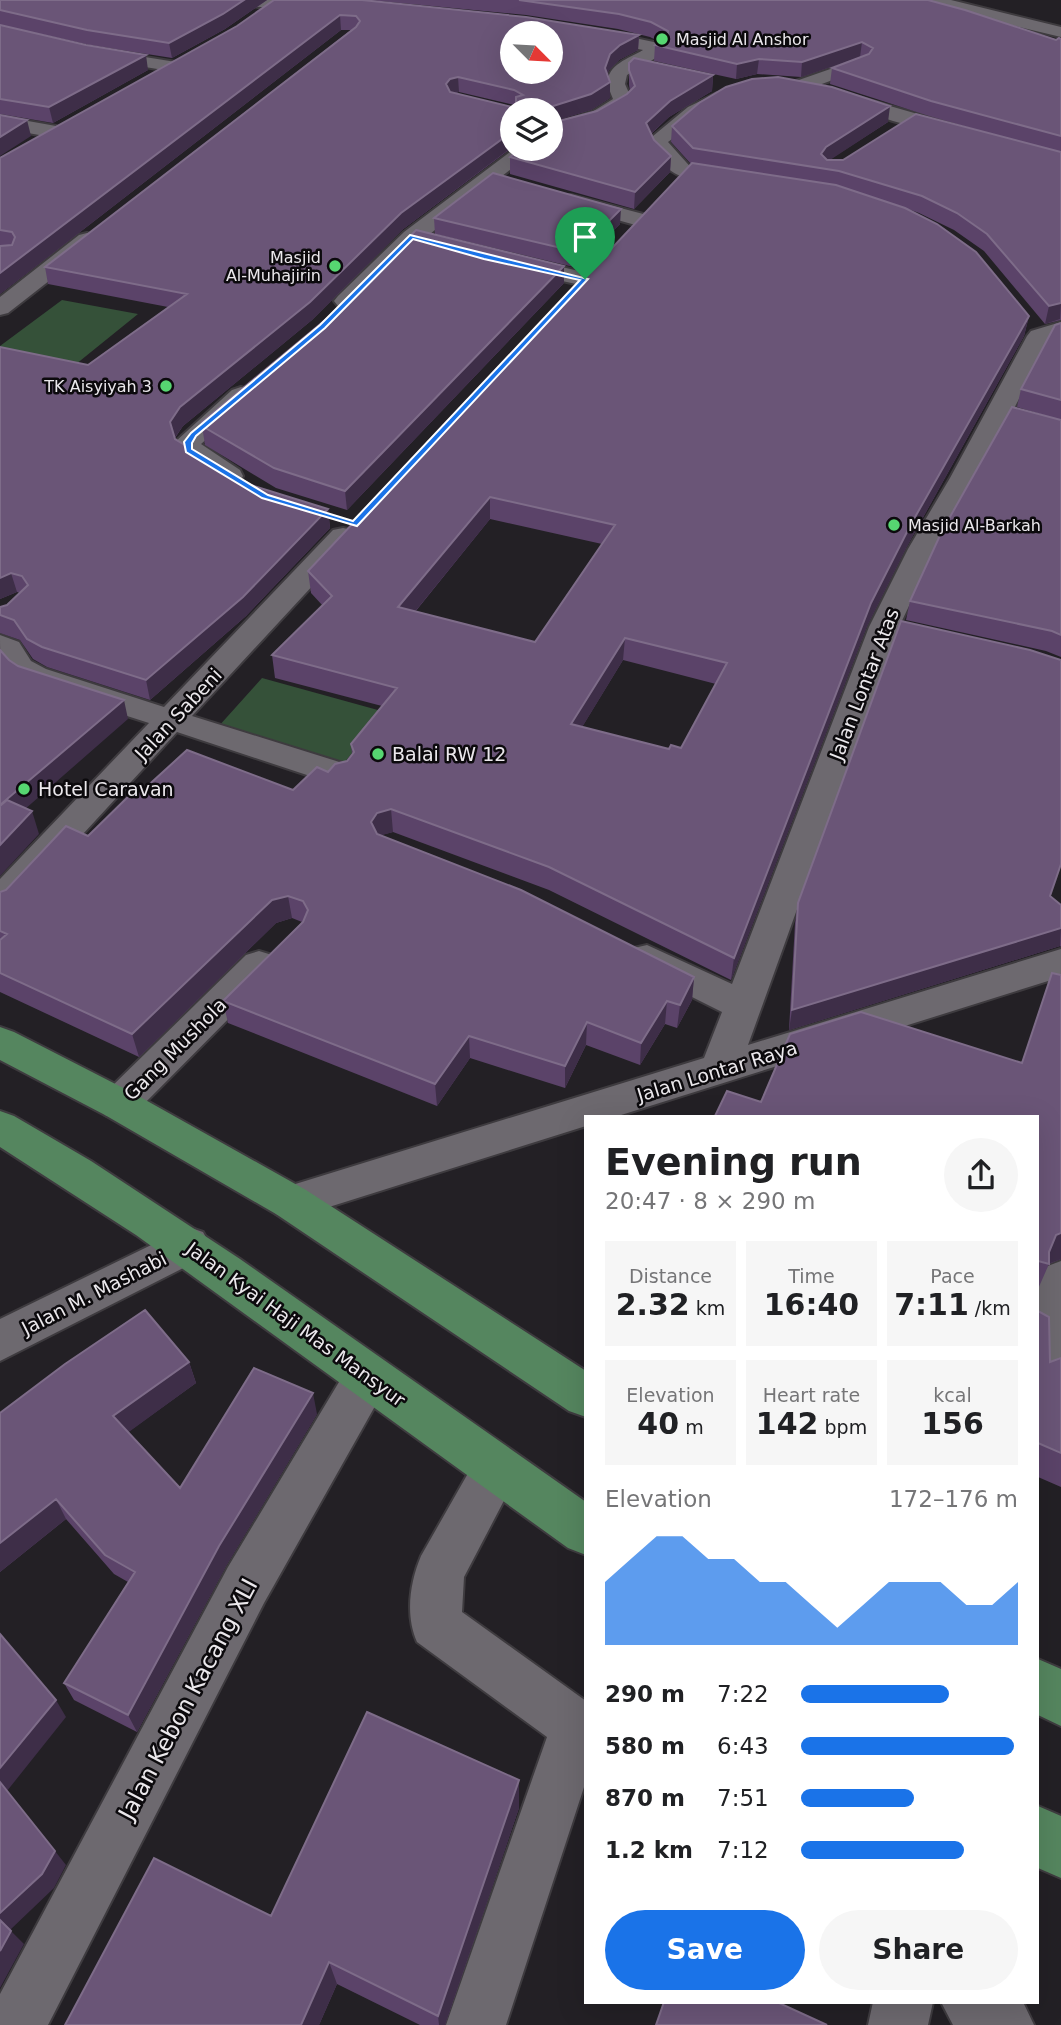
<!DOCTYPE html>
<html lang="en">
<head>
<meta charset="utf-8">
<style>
	:root { --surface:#fff; --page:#f6f6f6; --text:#202124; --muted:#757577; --accent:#1a73e8 }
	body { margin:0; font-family:"DejaVu Sans",sans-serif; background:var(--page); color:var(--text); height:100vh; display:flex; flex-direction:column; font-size:26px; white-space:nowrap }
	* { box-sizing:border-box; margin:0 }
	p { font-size:23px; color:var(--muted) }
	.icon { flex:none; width:38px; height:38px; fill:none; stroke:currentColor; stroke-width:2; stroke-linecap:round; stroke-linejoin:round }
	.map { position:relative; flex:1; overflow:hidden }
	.details { position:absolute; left:584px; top:1115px; width:455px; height:889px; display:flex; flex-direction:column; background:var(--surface); border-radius:0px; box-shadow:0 7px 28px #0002 }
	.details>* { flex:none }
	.needle { width:46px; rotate:114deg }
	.fabs { position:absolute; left:500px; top:21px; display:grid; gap:14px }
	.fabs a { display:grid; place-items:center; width:63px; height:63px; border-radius:50%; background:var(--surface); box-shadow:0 7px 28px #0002; font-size:35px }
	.pin { position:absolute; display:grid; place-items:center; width:60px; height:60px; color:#fff; margin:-72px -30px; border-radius:50% 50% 50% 0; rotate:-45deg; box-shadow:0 0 7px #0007 }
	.pin .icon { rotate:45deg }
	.round { display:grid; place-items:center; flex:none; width:74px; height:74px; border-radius:37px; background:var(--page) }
	.overview { display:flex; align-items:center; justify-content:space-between; height:119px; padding:0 21px }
	h1 { font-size:38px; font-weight:600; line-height:52px }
	.figures { display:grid; grid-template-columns:repeat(3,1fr); gap:10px; height:119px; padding:7px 21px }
	.figures div { display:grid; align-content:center; border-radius:0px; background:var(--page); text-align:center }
	.figures b { font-size:30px; font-weight:600 }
	.figures small { font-size:19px; font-weight:400 }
	.figures p { font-size:19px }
	.chart { height:196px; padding:14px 21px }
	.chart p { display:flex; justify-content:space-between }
	.chart svg { width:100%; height:126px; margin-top:7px; fill:var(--accent); opacity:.7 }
	.action { display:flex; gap:14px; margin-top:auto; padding:14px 21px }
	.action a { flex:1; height:80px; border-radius:42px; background:var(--accent); color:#fff; font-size:28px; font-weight:600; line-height:80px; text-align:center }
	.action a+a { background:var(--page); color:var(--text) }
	ul { padding:0 21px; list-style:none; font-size:23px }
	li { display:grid; grid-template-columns:112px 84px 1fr; align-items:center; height:52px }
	li i { height:18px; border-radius:9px; background:var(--accent) }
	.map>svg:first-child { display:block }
	.green { fill:#355139 }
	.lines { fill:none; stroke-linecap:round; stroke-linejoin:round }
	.minor-casing { stroke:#3e3b3f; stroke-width:4 }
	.major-casing { stroke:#3e3b3f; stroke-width:4 }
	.minor { fill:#6d696f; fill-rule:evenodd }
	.major { fill:#55865f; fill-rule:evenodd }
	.wall { fill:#5b4369; fill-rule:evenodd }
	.shaded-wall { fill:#3e2e48 }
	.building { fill:#6a5577; stroke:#7e6c89; stroke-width:2; fill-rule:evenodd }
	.route { fill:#1a73e8; stroke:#fff; stroke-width:2; fill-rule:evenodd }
	.poi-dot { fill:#56d671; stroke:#0c0a0d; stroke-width:2.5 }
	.labels { text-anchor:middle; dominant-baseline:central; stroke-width:5; stroke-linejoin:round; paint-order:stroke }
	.far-poi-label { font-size:16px; fill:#ebe8ec; stroke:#0c0a0d; text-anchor:start }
	.street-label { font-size:19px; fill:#ebe8ec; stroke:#0c0a0d }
	.poi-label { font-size:19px; fill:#ebe8ec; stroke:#0c0a0d; text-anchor:start }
	.near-street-label { font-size:23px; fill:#ebe8ec; stroke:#0c0a0d }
</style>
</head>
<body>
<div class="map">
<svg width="1061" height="2025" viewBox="0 0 1061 2025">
	<rect width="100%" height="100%" fill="#232025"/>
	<path class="green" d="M62,300L138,314L65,373L0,359V346Z
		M262,678L385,712L344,763L218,727Z"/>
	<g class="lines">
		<defs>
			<path id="minor" d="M240,0H287L288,2C280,11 248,8 240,0Z
				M922,0H951L1061,27V37L924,4Z
				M0,27L89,48L176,62L185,67L176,72L89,58L0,37Z
				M588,28L663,44L666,48L659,56L627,75L625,84L632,100C615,124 578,130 551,137V125L592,112L613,99L607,84C608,64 628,59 643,50L582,37L579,33Z
				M859,59L868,64L865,68L803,91L794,85L796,81Z
				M841,92L1061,155V167L893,121L834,102L832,98Z
				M717,93L726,99L668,142L695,172L692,176C674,181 654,157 647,141L688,107Z
				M0,116L56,126L66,132L56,138L0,128Z
				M514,149H536L420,242L354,306H338L334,301L338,296L404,232Z
				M571,195L647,215L650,220L647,225L639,226L564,205L560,201L564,197Z
				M87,233L95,235L98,240L95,245L8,313L0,315V297L79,235Z
				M512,256L593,274L596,279L593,284L585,286L504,268L501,263L504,258Z
				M1061,322V337L1049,341L978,478L936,549L899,627L748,1045L1061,949V977L618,1116H586V1126L291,1219L276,1214L270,1202L276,1190L704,1058L722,1012L634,968L628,958L634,948L647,945L732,984L869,627L908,549L950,478L1027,336L1031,331Z
				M241,387L250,390L254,395L250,400L201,444L240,470L243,476L240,482C221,486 177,462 175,442L232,390Z
				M343,528L353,530L357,536L353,542L192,716L349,765L354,773L349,781L337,784L325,781L177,732L13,910L0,914V879L149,723L24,683C0,668 0,662 0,635L19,642L31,661L46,669L164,707L333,530Z
				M259,951L272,955L278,965L272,975L133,1115L119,1120L105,1115L99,1104L105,1093L246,955Z
				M188,1227L203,1232L210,1245L203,1258L0,1361V1319Z
				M1061,1261V1368L1054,1383L1038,1389V1284L1045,1267Z
				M367,1356L383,1362L390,1377L383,1392L264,1603L48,2025H0V1994L228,1567L351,1362Z
				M496,1447L513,1454L520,1470L464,1577L462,1612L586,1701V1781L506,2025H446L547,1737L417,1642C405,1615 410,1582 421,1556L479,1454Z
				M873,2002H933L928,2025H868Z
				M941,2002H1023L1034,2025H953Z"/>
			<path id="major" d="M0,1027L14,1032L133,1093L306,1190L586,1371V1417L569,1411L276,1214L105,1115L0,1060Z
				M0,1111L14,1116L91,1161L240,1259L586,1502V1555L568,1548L496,1496L136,1235L0,1147Z
				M1038,1659L1061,1669V1726L1038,1715Z
				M1038,1806L1061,1816V1878L1038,1868Z"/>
		</defs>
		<use href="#minor" class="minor-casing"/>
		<use href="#major" class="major-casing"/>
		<use href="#minor" class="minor"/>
		<use href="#major" class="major"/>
	</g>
	<path class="wall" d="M0,0H267L225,29L172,58L90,45L0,25Z
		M274,0H928L1056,40L1061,39V320L1045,324L984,251L954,230L919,213L908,209L1029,316L1024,336L906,548L867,626L731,980L549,890L393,832L381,835L694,977L692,1000L677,1028L665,1024L640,1065L586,1045L565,1088L470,1058L437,1106L228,1023L223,1001L302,922L292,918L276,923L139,1057L0,992V892L6,890L88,836L142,791L293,790L347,761L352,754L351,744L382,706L275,678L272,655L323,606L311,593L308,571L691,164L671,142L672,126L888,122L829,160H843L1002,137L929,116L830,84L832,68L861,57H860L801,77L757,74L736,79L654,61L655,45L660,42L650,37L618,29L526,15L369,0L639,35L638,50L619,60L609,70L607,75L610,82V98L591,110L551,122L513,110V147L402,230L312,320L183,426L175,438V439L251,485L328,509L330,528L246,616L150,700L47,667L33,659L20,640L0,633V607L7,605L20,593L17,592L0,599V347L88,365L168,307L48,284L45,267L351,30H341L0,294V158L237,26ZM459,92L514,105L512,107L456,93ZM490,519L602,544L535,642L415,612ZM623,660L716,684L681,748L669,749L582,727Z
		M0,25L148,70L53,123L0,114Z
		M629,63L713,75L712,91L669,117L651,134L654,140L671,156L670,172L634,209L510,174V157L627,94L630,91L629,85Z
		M434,218L620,224L578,268L435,234Z
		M564,283L347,510L276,488L205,445L202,426Z
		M1061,323V657L1046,651L906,620L910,601L1060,420L1017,407L1021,389Z
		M1050,896L1061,905V947L1060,946L789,1030L795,923L798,903Z
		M1061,975V1259L1049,1264L1038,1289V1116L761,1102L1022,1062Z
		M1038,1311L1050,1362L1061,1358V1487L1038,1477Z
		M189,1362L196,1383L128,1432L180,1488L317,1414L226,1566L137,1732L74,1700L64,1683L128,1582L114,1574L66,1519L0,1572V1413Z
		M519,1808L445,2025H420L337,1984L319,2025H65L271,1916Z"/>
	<path class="shaded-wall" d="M244,0H267L225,29L172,58L169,43Z
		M340,15L341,30L0,294V273Z
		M639,35L638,50L619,60L609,70L604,83L605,68L610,54L620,45Z
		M862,42L860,57L801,77L802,62Z
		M146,55L148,70L53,123L49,107Z
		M759,59L757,74L736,79L737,64Z
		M713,75L712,91L669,117L645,139L646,123L670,101Z
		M458,77L459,92L450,94L446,84L450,79Z
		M610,82V98L591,110L551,122L550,107Z
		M890,106L888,122L824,164L821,154L826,147Z
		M27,120L31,136L0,156V137Z
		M512,131V147L402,230L312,320L183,426L173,440L170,422L180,407L401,213Z
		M671,156L670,172L634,209L635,192Z
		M621,209L620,224L578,268V252Z
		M564,266V283L347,510L345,491Z
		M1061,303L1060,319L1045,324L1049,306Z
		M1029,316L1024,336L906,548L867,626L731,980L734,958L871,603L910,526Z
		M490,497V519L400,630L398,607Z
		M328,509L330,528L246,616L150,700L146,680Z
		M11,573L17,592L0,599V578Z
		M625,638L623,660L570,747L571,724Z
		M124,700L128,719L0,831V805Z
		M391,809L393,832L379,836L373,845L371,822L377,813Z
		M32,811L39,834L0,876V845Z
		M288,896L292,918L276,923L139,1057L132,1034L272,900Z
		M1061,928L1060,946L789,1030L792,1010Z
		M694,977L692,1000L677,1028L680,1005Z
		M667,1001L665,1024L640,1065L641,1043Z
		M587,1022L586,1045L565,1088V1066Z
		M469,1036L470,1058L437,1106L435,1084Z
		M1061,1233V1259L1048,1264L1044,1263L1056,1235Z
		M189,1362L196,1383L122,1437L113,1416Z
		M313,1393L317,1414L226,1566L137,1732L128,1715L219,1546Z
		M56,1499L66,1519L0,1572V1543Z
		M56,1700L66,1717L7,1791L0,1782V1768Z
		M519,1780V1808L445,2025H439L438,2016Z
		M55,1851L66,1865L54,1888L10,1930L0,1920V1913Z
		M11,1931L24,1944L0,1988V1951Z
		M329,1962L337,1984L319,2025H301Z"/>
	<path class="building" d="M0,0H244L223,14L169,43L87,30L0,10Z
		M274,0H362L526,17L639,35L620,45L610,54L605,68L610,82L591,94L550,107V110H513V131L401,213L310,302L180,407L170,422L175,439L251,485L328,509L243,597L146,680L42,647L27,639L14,620L0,615V607L7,605L28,585L22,576L11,573L0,578V347L88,365L187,294L45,267L356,27L360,21L356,16L340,15L0,273V246L12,245L15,237L12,232L0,230V158L237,26ZM513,33H551V72H513ZM458,77L514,90L523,95L516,97V104L512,107L450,92L446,84L450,79Z
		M519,0H928L965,10L1056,40L1059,38L1061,39V136L931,101L832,68L869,54L873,48L862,42L802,62L759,59L737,64L655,45L668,35V31L651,22L619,14Z
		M0,25L86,45L146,55L49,107L0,99Z
		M634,58L713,75L670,101L646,123L654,140L671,156L635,192L510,157L520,149H551V123L597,111L627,94L635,86L629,70V63Z
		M778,77L832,87L890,106L826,147L821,154L827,160H843L916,114L1061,152V303L1049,306L987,234L957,213L922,196L839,171L693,148L672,126L699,103L726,87L752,79Z
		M0,115L27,120L0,137Z
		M692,163L836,185L905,208L937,224L976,252L1029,316L910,526L871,603L734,958L549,867L391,809L377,813L371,822L377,834L521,890L694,977L680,1005L667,1001L641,1043L587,1022L565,1066L469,1036L435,1084L223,1001L303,922L308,910L303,901L288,896L272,900L132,1034L0,973V940L7,934L0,931V892L6,890L66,826L88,836L136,789L142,791L187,750L293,790L317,767L328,772L335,764L347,761L354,752L351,744L397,688L272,655L332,596L308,571ZM490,497L615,525L535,642L398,607ZM625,638L727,663L681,748L671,745L669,749L571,724Z
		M493,173L621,209L578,252L434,218Z
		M416,230L564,266L345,491L274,468L202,426V422L330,316Z
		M1061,323V400L1021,389L1055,325Z
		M1012,407L1061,420V635L1052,631L910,601L942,531Z
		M901,621L1030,650L1061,660V864L1050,896L1061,905V928L792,1010L798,903Z
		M0,650L9,660L18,666L124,700L0,805Z
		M7,800L32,811L0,845V806Z
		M1052,973L1061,975V1233L1056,1235L1049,1252V1264L1038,1261V1116H715L727,1091L761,1102L790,1034L861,1012L1022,1063Z
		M145,1310L189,1362L113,1416L180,1488L254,1368L313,1393L219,1546L128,1715L64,1683L135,1572L105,1555L56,1499L0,1543V1413L65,1364Z
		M1038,1311L1049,1317L1050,1362L1061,1358V1453L1038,1443Z
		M0,1634L56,1700L0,1768Z
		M367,1712L519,1780L438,2016L329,1962L301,2025H65L154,1858L271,1916Z
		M0,1782L55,1851L42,1874L0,1913Z
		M0,1920L11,1931L0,1951Z
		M664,2002H777L827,2025H656Z"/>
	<path class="route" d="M410,235L588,279L357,526L262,498L186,452L184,442L191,433L320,325ZM413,239L484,259L580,280L353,521L268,495L192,449V443L196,436L325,328Z"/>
	<g class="poi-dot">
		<circle cx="662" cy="39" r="7"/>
		<circle cx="335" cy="266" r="7"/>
		<circle cx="166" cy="386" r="7"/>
		<circle cx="894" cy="525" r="7"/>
		<circle cx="378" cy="754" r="7"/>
		<circle cx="24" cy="789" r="7"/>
	</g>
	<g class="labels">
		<g class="far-poi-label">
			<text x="676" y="39">Masjid Al Anshor</text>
			<text x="321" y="257" text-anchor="end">Masjid<tspan x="321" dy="18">Al-Muhajirin</tspan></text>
			<text x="152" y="386" text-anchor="end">TK Aisyiyah 3</text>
			<text x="908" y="525">Masjid Al-Barkah</text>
		</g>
		<g class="street-label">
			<text transform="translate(864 684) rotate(-69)">Jalan Lontar Atas</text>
			<text transform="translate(178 714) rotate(-47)">Jalan Sabeni</text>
			<text transform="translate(175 1049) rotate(-45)">Gang Mushola</text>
			<text transform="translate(717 1071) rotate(-17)">Jalan Lontar Raya</text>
			<text transform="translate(94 1293) rotate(-27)">Jalan M. Mashabi</text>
			<text transform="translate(296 1324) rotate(36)">Jalan Kyai Haji Mas Mansyur</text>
		</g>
		<g class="poi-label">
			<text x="392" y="754">Balai RW 12</text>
			<text x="38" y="789">Hotel Caravan</text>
		</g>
		<g class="near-street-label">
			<text transform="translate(188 1699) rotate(-62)">Jalan Kebon Kacang XLI</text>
		</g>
	</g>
</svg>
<div class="fabs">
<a><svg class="needle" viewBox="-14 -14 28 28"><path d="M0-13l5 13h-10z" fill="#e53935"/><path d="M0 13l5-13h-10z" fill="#757577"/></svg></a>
<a><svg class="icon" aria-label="layers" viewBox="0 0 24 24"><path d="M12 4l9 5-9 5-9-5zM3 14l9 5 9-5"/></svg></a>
</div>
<div class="pin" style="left:585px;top:279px;background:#1e9e55"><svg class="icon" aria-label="arrive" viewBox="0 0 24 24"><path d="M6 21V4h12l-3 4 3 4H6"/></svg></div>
<section class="details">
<div class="overview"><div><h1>Evening run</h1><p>20:47 · 8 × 290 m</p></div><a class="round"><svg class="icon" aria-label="share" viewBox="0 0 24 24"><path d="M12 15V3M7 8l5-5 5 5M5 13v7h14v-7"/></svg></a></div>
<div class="figures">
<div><p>Distance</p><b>2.32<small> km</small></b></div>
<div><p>Time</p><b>16:40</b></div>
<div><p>Pace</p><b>7:11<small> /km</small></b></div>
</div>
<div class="figures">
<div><p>Elevation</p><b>40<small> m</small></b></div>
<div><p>Heart rate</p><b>142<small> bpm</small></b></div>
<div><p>kcal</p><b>156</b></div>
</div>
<div class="chart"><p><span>Elevation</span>172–176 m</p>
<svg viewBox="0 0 160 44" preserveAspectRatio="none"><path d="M0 44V22L10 14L20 6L30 6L40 14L50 14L60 22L70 22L80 30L90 38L100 30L110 22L120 22L130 22L140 30L150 30L160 22V44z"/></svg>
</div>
<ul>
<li><b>290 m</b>7:22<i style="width:68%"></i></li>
<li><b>580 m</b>6:43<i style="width:98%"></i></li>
<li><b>870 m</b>7:51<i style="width:52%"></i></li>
<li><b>1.2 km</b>7:12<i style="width:75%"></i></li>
</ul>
<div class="action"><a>Save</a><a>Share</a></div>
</section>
</div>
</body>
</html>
